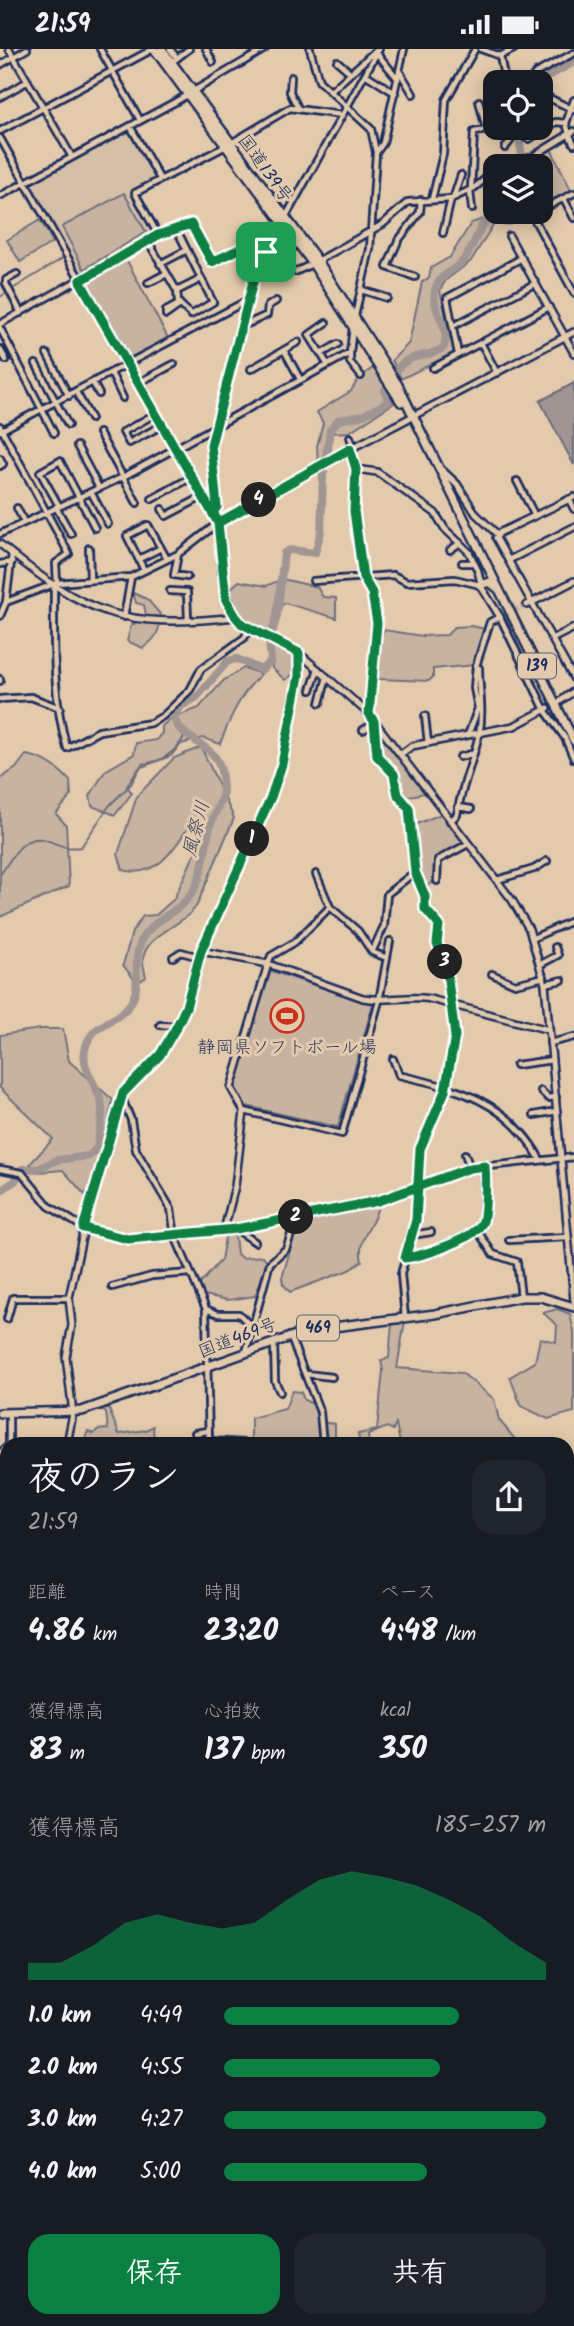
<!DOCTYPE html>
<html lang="ja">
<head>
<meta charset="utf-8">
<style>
	:root { --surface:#171b24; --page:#20242c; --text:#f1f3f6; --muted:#9ea1a6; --accent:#0b8043 }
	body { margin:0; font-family:Kalam,"Klee One",sans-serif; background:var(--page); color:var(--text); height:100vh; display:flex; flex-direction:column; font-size:26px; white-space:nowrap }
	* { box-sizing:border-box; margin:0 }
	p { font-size:23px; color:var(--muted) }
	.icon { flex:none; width:38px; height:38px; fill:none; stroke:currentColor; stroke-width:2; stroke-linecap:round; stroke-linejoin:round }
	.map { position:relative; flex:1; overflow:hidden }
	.drawer { position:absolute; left:0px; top:1388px; width:574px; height:891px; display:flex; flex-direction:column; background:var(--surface); border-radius:21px 21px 0 0; box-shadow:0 4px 18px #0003 }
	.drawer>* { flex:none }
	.buttons { position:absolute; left:483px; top:21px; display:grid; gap:14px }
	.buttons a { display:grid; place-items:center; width:70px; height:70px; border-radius:14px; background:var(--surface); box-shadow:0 4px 18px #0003; font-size:35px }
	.pin { position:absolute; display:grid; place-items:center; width:60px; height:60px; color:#fff; margin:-30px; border-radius:14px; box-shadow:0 4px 10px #0006 }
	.km { position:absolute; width:35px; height:35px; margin:-18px; border-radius:50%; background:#222; color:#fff; font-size:19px; line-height:35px; text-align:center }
	.round { display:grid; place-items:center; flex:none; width:74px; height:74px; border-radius:21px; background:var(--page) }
	.headline { display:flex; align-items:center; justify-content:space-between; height:119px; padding:0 28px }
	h1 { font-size:38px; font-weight:600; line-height:52px }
	.stats { display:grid; grid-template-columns:repeat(3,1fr); gap:10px; height:119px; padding:7px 28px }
	.stats div { display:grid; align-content:center }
	.stats b { font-size:30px; font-weight:600 }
	.stats small { font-size:19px; font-weight:400 }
	.stats p { font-size:19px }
	.chart { height:196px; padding:14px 28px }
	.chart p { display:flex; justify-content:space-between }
	.chart svg { width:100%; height:126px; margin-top:7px; fill:var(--accent); opacity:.7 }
	.button { display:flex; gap:14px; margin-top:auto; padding:14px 28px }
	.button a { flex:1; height:80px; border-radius:21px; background:var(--accent); color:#fff; font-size:28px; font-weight:600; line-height:80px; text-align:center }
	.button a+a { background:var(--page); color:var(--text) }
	ul { padding:0 28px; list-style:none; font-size:23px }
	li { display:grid; grid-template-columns:112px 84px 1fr; align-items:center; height:52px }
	li i { height:18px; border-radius:9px; background:var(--accent) }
	.status { display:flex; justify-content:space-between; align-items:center; height:49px; padding:0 35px; background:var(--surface); direction:ltr }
	.status svg { height:19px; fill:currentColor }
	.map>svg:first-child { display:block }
	.built { fill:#d5bfa6 }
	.green { fill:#c7b3a0; stroke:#71717f; stroke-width:2 }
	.water { fill:#a09592; stroke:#6b6c7d; stroke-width:2 }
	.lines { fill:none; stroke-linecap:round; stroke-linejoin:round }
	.stream { stroke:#6b6c7d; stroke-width:2 }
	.river { stroke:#a09592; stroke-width:8 }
	.secondary-tunnel { stroke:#bcab9c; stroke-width:5; stroke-dasharray:5 2.5; stroke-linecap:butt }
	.street-casing { stroke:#1b2f5e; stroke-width:10 }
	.secondary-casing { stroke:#1b2f5e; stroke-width:10 }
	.highway-casing { stroke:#1b2f5e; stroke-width:12 }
	.street { stroke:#e4caac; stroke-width:4.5 }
	.secondary { stroke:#e4caac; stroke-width:5 }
	.highway { stroke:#e4caac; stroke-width:7 }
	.route-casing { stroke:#fff; stroke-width:14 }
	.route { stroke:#0b8043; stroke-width:9 }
	.labels { text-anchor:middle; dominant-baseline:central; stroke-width:6; stroke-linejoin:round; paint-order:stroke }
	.shield { fill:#e4caac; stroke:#575e75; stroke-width:2 }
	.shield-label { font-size:16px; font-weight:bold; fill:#1b2f5e }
	.street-label { font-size:18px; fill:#1b2f5e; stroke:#e4caac }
	.poi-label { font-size:18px; fill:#1b2f5e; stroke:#e4caac }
	.water-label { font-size:19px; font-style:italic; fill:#2f3e66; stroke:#e4caac }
</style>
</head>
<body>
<div class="status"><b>21:59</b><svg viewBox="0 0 49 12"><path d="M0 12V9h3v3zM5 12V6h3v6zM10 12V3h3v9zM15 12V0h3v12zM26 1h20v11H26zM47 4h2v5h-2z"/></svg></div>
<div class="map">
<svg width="574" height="2277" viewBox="0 0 574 2277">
	<rect width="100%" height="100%" fill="#e4caac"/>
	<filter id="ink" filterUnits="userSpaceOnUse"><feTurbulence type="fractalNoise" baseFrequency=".0143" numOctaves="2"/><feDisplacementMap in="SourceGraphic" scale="14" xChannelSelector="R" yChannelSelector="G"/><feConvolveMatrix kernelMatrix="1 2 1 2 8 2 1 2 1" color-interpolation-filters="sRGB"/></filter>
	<g filter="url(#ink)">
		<path class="built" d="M126,80L154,129L129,143L151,185L79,225L29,133Z"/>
		<path class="green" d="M551,100L572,143L549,155L541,138V117H537L535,111Z
			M124,144L146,183L84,220L62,178Z
			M490,168L493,176L471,212L446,231L440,241L454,304L401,330L392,311L409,294L422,233L429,229L431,219L450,208L471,174Z
			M40,171L53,193L20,213L7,191Z
			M125,208L169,291L129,311L84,233Z
			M374,318L394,354L349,383L332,384L330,409L318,415L317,397L323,374L317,363L351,342L359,329Z
			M282,530L317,538L323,548L336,549V569L285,554L277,560L272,583L293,602L297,623L285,631L272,619C274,589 261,590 245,572C236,563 233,552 229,541L239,532L266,537Z
			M133,544L147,550L160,565C161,581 156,590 143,599L127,592L131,577L146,566L144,556L136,554Z
			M471,577L486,580L475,616L433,620V628L429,632L378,630C374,616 376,593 384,581L422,587L447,586L454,578Z
			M244,619L261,625C240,645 230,669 220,695L203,689L181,695L171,707L139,719L127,737L132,744L115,766L92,757L90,747L105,722L134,705L136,694L156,691L162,684V677L170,670L199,659L224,631Z
			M379,681L424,741L425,744L404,748L396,724L378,706Z
			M201,698L234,769L197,856C185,876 145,885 143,911C143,917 145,923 146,928L137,934L123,916L132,883L143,867L156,866L174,850L207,778L190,776C173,801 157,830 123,821L118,805L137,747L174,709Z
			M26,706C45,709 57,718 70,732L71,747L56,765L66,776L69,837L0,868V730L16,719Z
			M441,765L464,794L437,809L435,833L423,838L417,822L412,777Z
			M271,922L373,955L338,1078L246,1057L233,1037Z
			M40,980H63L69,1012L113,1051L95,1129L85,1146L63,1121L39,1123L30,1115L53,1090L0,1039V986Z
			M378,1156C375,1178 356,1188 362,1212L349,1221L290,1243L283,1235L282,1229L299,1170Z
			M226,1183L235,1187L237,1205L242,1209L263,1207L268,1213L255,1247L228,1251L204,1246L199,1236L221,1211Z
			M557,1260L570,1265L574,1283V1363L548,1370L521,1357L510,1328L535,1313L540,1289L556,1293L557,1276L543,1264Z
			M405,1272L397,1319L462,1324L494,1350L499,1371L519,1395L400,1394L396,1375L393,1381L387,1378L368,1386L369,1395H360L358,1385L377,1381L383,1321L381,1312L389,1309L392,1274Z
			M292,1342L301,1343L304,1351L313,1355L319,1373L335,1375V1395H248L251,1393V1369L285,1360Z
			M108,1358L119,1385L146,1381L153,1377L154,1395H83L88,1382L94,1385L97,1381L108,1380L106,1364L100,1360Z
			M567,1554L574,1555V2277H0V1704L7,1711V2272H567Z"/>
		<path class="water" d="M574,334V416L540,352Z"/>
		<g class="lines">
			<path class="stream" d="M0,95L21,133
				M23,137L76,232
				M11,241L63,209
				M0,248L8,243
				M0,826C12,809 23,782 49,792C61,797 68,800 81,798L109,757L131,735L142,715C162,713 176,704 185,686"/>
			<path class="river" d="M538,33L574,13
				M517,79L524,117
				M397,321C409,303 426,310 443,299C453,280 430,261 435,241C439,227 452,222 461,214C472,203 476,184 486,171L509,173L514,170L515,163
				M0,1142L15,1132L22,1120H38L57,1111L89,1107L97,1099C98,1085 105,1065 101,1052C96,1034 79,1017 86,997C93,973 118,974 130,955C143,937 131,913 142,890C152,871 176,865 189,848C204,830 204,800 210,778C213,766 221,755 223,743C223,737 222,728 221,722C216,694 181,692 174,669L181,657L197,648L228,612L237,610L261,621L271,612L269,593L277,567L284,504L290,501L315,504L321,483L323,427L330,381L338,371L364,366L388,353L385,342"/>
			<path class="secondary-tunnel" d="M500,568L527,556"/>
			<defs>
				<path id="street" d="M9,0L72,108
					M100,0L140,71
					M170,0L177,9
					M206,0L213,13
					M310,0L319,32L371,80L376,103
					M481,0L500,7L505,33
					M500,7L514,0
					M337,12L351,24
					M172,13L189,0
					M0,16L27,0
					M400,23L413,45
					M365,25L395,44
					M291,28L290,43L298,59
					M528,33L536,24L574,4
					M331,42L375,2L398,30
					M541,45L574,61
					M0,48L28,32
					M479,52L486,80
					M130,77L160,130
					M525,79L526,89L529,90L556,73L566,74
					M0,82L153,0
					M569,85L566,74L574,51
					M0,89L218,474L178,505L131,528L57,534L6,553
					M233,93L290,59L342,66
					M505,99L511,91L509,79
					M502,117L532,108L574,82
					M471,140L474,83L503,79
					M470,142L472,160
					M0,147L175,53L265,0
					M454,147L461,126
					M432,150L443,105L446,51L475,0
					M564,150L574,169
					M541,161L574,144
					M538,163L533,168L574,244
					M443,184L451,150
					M158,186L135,144L226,97
					M148,192L177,242L178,253L191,266L213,253L176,179
					M318,212L383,175L408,153L451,150L474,139L495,122
					M160,215L187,201
					M295,223L312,215
					M17,225L6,231V235L21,264
					M165,225L148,234L165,226
					M415,228L387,218L398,192L420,163L421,151
					M362,241L387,249
					M177,242L201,230
					M179,255L166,262V266L180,256
					M355,267L370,200L376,104L383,94L404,0
					M326,274L309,286L328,316
					M0,275L158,186L191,175L212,213L248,196L266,203
					M243,277L267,266L268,257L276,252
					M453,277L536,234
					M0,279L54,384
					M481,294L497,324
					M0,300L6,311
					M284,301L300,330
					M350,304V313L361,327
					M47,305L69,347
					M321,305L338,295
					M458,305L447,249L522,209
					M36,315L68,376
					M433,319L549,258
					M251,320L298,293
					M111,324L123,349
					M93,334L99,345
					M138,334L174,315
					M76,343L91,370
					M155,365L123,383L129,394L161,377
					M0,377L69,505L56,514L57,534
					M0,382L250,250
					M99,384L137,454
					M350,388L354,399
					M77,397L99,439
					M350,400L356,420L354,462L363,528L372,544L377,574L369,665
					M0,409L3,415L0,417
					M517,432L535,467
					M91,443L108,475
					M152,450L192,428
					M59,457L40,423L60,412L95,479
					M56,458L71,485
					M17,459L24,473
					M162,460L166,467L204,447
					M213,462L217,458L211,396L256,221L379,0
					M0,485L123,428L350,304L353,278
					M89,499L90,531
					M450,501L460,494
					M178,505L174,526L187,528
					M139,510L161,499
					M462,514H474
					M0,515L12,513
					M144,521L127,487L148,476L167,510
					M313,532L393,526L407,533L455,530L480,536
					M54,538C54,591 52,648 67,699L99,682L151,674L163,667L190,641L201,620L244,589L250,580
					M170,542L187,543L188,571
					M0,567L6,553L12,505
					M124,568L131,528
					M0,630V632
					M311,641L318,620
					M0,650L31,648L60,659
					M320,654L327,628
					M425,667L428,694
					M363,681L373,675
					M468,686L478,659L474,639L476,617L490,573L500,568L545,661L565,689L574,710
					M460,708L471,705
					M458,758L471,760
					M450,772L457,766C461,738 473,713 479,685C484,663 479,641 479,619
					M316,825L330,858
					M497,831L534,820L547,812
					M437,832L438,811L468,795
					M533,889L574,871
					M372,903L384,877L387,845L415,823L409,759L398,746L394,725L377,707L374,673
					M173,908L181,903L199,908
					M268,915L271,907L295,893L330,858L358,882L372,903L387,909
					M541,915L558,906L555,898
					M492,925L515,935L544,928
					M545,935L562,931
					M160,976L177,977
					M550,994L574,988
					M393,1010L399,1026C459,1040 508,1052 540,1110
					M516,1016L552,1011
					M541,1042L548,1049L556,1048
					M122,1049L131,1071L136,1101L171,1160L175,1187L206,1260L209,1395
					M244,1062L342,1085L379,952L390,892
					M534,1066L557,1062
					M465,1105L470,1119
					M485,1117L483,1171L477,1181L493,1205L517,1213L521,1248
					M0,1120L22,1124L49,1157L84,1179L128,1190L236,1180L378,1152L470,1119L574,1108
					M236,1180L255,1193
					M412,1186L431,1183
					M509,1191L568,1188
					M405,1209L440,1200L477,1181
					M112,1238L152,1227L191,1224
					M206,1260L218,1265H239L251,1277
					M405,1269L401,1225L416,1171L420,1100L445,1042L455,987L446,915L437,896L439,876L425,860V847L415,823
					M7,1270L13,1249H69
					M290,1287L320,1363L323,1395
					M274,1293L275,1332L280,1343
					M246,1303L268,1221L270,1214L286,1200L297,1168
					M306,1325L332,1328
					M195,1384L207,1382
					M210,1392L243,1394
					M9,1395V1364
					M50,1395L67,1393
					M0,1404L7,1398
					M567,1455L574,1458
					M567,1491H574
					M567,1567L574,1562
					M0,1621L7,1641
					M0,1759L7,1761
					M366,2277V2272"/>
				<path id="secondary" d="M569,85L574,95
					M509,187L574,304
					M574,283L350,400L218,474C221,510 218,546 242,575L299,604L369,665L512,851L529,880L545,935L574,1252
					M356,420L377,423L435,464L445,480L469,503L478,522L482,539L500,568
					M442,421L457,435L476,465L498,486
					M574,448L499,484L496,489L574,630
					M569,450L574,460
					M0,495C87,567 123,580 236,568
					M509,511L574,478
					M527,556L574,532
					M552,590L574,579
					M559,653L574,642
					M401,705L412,697L514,677L548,659
					M201,902L268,915L363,949C386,953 407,946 430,950L549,981
					M224,1181L235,1137L244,1062L231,1039L268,915
					M67,1395L73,1364L66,1308L72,1276L69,1249L84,1179L116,1065L123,1044L160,1006L177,977L186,959L201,902L271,748L282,715L299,627V604
					M0,2277L7,2270"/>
				<path id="highway" d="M154,0L313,215L401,353
					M162,0L318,212L398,336L574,692
					M480,536L490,533L497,539
					M0,1364L82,1362L310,1281L435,1265L521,1248H541L574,1258"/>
			</defs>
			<use href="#street" class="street-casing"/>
			<use href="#secondary" class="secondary-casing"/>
			<use href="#highway" class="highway-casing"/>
			<use href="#street" class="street"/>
			<use href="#secondary" class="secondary"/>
			<use href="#highway" class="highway"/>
		</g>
	</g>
	<g class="lines" filter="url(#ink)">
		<defs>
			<path id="route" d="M266,203L256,221L211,396L217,458L213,462L218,474L226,551L236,568L242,575L299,604V627L282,715L271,748L201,902L186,958L177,977L160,1006L123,1044L83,1179L128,1190L236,1180L378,1152L470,1119L485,1117C486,1129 486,1161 483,1172C477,1190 422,1207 405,1209L416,1171L420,1100L445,1042L455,987L446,915L437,895L439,876L425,860V847L415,823L409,759L398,746L394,725L377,707L374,672L369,665L377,574L372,544L363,528L354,462L356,420L350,400L218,474L80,232L158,186L191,175L212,213L248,196L266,203"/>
		</defs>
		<use href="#route" class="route-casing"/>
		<use href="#route" class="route"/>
	</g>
	<defs>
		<symbol id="stadium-ring" viewBox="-11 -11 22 22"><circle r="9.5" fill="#e4caac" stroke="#c8321e" stroke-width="1.5"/><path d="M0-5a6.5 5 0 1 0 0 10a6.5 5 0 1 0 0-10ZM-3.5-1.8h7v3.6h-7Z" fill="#c8321e"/></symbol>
	</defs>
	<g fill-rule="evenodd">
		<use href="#stadium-ring" x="268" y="948" width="38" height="38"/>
	</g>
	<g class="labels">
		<g class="shield">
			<rect x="518" y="604.5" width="38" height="25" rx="5"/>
			<rect x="297" y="1266.5" width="42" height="25" rx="5"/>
		</g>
		<g class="shield-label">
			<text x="537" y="617">139</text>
			<text x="318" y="1279">469</text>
		</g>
		<g class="street-label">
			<text transform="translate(264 120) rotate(54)">国道139号</text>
			<text transform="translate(238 1290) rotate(-21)">国道469号</text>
		</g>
		<g class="poi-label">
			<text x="287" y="999">静岡県ソフトボール場</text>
		</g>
		<g class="water-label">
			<text transform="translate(197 780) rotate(-75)">風祭川</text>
		</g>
	</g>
</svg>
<div class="buttons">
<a><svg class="icon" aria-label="locate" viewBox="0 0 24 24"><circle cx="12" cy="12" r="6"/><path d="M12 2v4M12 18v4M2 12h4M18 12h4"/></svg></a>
<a><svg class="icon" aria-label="layers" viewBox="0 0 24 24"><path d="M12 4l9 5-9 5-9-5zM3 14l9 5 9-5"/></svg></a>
</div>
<div class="pin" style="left:266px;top:203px;background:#1e9e55"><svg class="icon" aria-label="arrive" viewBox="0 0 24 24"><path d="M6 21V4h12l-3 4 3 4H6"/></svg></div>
<b class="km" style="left:252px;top:790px">1</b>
<b class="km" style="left:296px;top:1168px">2</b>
<b class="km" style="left:445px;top:913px">3</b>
<b class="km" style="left:259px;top:451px">4</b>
<section class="drawer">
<div class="headline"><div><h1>夜のラン</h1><p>21:59</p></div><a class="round"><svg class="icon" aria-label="share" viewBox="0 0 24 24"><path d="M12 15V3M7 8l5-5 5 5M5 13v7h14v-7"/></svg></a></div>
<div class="stats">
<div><p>距離</p><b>4.86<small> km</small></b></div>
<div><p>時間</p><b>23:20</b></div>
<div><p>ペース</p><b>4:48<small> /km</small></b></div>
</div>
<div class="stats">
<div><p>獲得標高</p><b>83<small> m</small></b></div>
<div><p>心拍数</p><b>137<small> bpm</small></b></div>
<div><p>kcal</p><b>350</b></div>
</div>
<div class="chart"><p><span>獲得標高</span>185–257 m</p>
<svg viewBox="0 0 160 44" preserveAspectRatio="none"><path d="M0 44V38L10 38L20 32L30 24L40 21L50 24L60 26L70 24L80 16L90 9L100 6L110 8L120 11L130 16L140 22L150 31L160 38V44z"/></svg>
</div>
<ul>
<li><b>1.0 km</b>4:49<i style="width:73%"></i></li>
<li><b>2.0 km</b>4:55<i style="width:67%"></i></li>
<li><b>3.0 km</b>4:27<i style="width:100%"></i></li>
<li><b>4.0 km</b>5:00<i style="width:63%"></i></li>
</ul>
<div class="button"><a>保存</a><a>共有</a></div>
</section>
</div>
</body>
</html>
